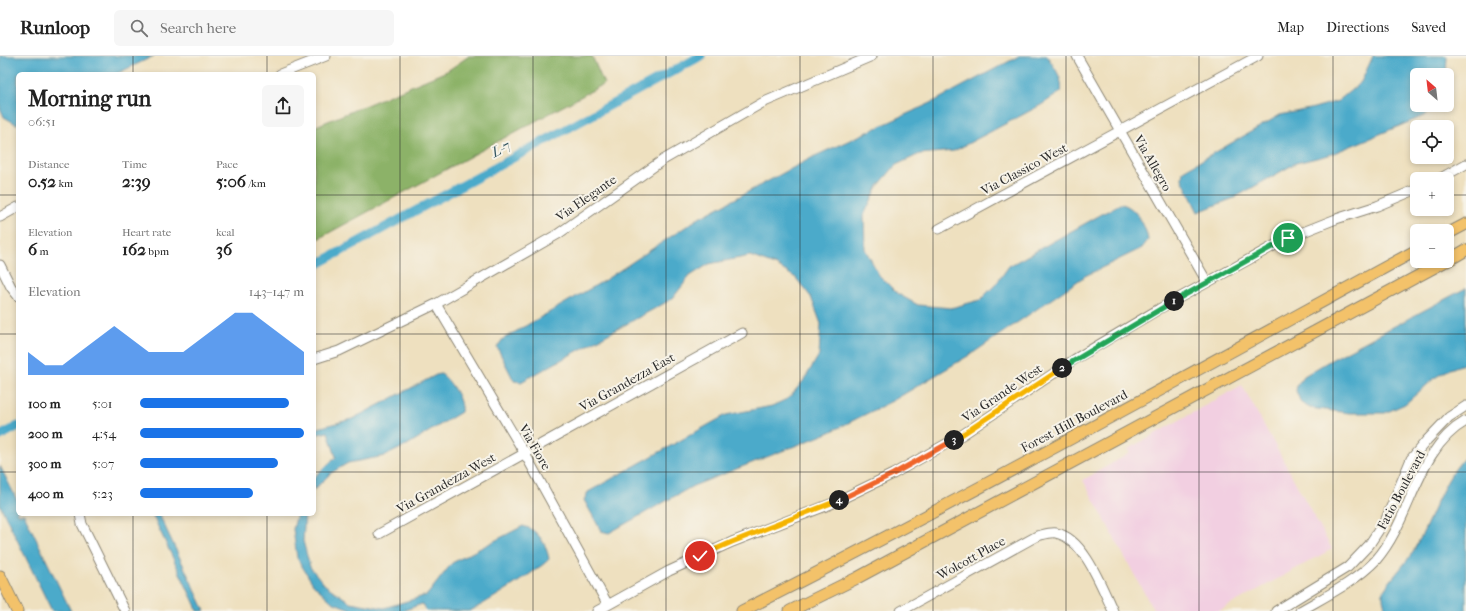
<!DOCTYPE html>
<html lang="en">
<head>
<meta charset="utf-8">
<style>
	:root { --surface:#fff; --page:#f6f6f6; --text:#222; --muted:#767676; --line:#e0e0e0; --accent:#1a73e8 }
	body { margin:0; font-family:"IM FELL French Canon",serif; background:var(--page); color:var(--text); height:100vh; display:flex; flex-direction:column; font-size:15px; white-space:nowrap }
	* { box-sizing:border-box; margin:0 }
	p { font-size:13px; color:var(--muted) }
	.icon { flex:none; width:22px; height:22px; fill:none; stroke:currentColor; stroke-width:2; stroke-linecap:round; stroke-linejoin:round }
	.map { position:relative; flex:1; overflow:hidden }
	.drawer { position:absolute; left:16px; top:16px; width:300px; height:444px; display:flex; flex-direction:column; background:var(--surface); border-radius:6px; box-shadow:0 2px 6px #0003 }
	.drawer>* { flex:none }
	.needle { width:26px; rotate:332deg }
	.controls { position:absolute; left:1410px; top:12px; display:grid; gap:8px }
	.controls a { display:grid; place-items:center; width:44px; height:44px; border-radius:6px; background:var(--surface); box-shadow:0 2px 6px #0003; font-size:20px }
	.pin { position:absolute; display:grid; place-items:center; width:34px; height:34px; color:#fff; margin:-17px; border:2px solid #fff; border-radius:50%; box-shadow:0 1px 4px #0007 }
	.km { position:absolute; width:20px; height:20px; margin:-10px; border-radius:50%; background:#222; color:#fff; font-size:11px; line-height:20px; text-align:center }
	.round { display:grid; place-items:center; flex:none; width:42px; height:42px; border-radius:6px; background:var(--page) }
	.overview { display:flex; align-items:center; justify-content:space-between; height:68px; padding:0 12px }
	h1 { font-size:22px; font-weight:800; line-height:30px }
	.metrics { display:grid; grid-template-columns:repeat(3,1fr); gap:6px; height:68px; padding:4px 12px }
	.metrics div { display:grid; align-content:center }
	.metrics b { font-size:17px; font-weight:800 }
	.metrics small { font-size:11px; font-weight:400 }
	.metrics p { font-size:11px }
	.chart { height:112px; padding:8px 12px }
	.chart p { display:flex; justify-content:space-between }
	.chart svg { width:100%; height:72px; margin-top:4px; fill:var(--accent); opacity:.7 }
	ul { padding:0 12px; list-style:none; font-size:13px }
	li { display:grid; grid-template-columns:64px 48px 1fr; align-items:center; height:30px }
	li i { height:10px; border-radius:5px; background:var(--accent) }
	header { display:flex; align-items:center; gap:24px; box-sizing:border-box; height:56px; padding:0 20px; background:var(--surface); border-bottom:1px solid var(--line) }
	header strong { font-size:19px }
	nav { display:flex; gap:22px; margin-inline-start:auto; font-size:14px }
	.search { width:280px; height:36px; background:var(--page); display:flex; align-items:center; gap:10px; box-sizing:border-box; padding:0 14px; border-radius:6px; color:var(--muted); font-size:15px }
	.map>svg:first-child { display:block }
	.built { fill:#f2cfe1 }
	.forest { fill:#8cb268; stroke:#5c6e4a }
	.water { fill:#4baaca; stroke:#3b6a7a }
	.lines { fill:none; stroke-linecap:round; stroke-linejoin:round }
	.canal { stroke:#4baaca; stroke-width:9 }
	.minor-casing { stroke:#8c8675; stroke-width:11 }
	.major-casing { stroke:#8c8675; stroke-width:13 }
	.minor { stroke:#fff; stroke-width:9 }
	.major { stroke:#f3c26a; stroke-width:11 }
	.split-1-casing { stroke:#fff; stroke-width:8 }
	.split-2-casing { stroke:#fff; stroke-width:8 }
	.split-3-casing { stroke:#fff; stroke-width:8 }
	.split-4-casing { stroke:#fff; stroke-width:8 }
	.split-5-casing { stroke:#fff; stroke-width:8 }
	.split-1 { stroke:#22a559; stroke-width:5 }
	.split-2 { stroke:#22a559; stroke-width:5 }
	.split-3 { stroke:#f5b400; stroke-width:5 }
	.split-4 { stroke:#f0652b; stroke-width:5 }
	.split-5 { stroke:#f5b400; stroke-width:5 }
	.grid { fill:none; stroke:#2b2b2b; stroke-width:1; stroke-opacity:0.55 }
	.labels { text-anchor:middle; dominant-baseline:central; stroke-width:4; stroke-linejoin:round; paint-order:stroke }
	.street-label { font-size:13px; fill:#2b2b2b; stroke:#f7f3e8 }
	.water-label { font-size:14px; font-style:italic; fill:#365763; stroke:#f7f3e8 }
</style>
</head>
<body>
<header>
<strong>Runloop</strong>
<div class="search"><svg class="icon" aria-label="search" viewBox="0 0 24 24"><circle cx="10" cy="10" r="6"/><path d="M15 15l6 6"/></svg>Search here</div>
<nav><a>Map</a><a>Directions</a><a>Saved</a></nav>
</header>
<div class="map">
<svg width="1466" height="555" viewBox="0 0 1466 555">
	<rect width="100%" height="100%" fill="#f7f3e8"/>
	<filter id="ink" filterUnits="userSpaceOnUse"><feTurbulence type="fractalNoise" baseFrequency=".025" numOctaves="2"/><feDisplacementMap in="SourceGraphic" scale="8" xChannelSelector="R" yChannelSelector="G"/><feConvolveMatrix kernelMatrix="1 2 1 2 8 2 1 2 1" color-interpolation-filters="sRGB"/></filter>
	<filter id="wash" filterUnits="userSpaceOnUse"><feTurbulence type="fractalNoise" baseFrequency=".012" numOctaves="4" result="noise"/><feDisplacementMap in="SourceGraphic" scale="16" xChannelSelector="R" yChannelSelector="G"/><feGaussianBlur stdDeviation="0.9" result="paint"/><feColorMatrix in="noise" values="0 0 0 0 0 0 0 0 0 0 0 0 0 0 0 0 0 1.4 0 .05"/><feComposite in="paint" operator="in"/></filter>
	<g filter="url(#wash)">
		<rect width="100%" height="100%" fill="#eee0bf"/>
		<path class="built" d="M1242,329L1332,493L1219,555H1154L1083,424L1130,397L1128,393Z"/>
		<path class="forest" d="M469,0H592L604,28L314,185V71L447,15Z"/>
		<path class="water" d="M0,0H154L116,18H18V68H16L4,61L0,52Z
			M1019,0H1047C1054,11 1064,23 1061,36L1041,49L954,95L920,98L896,109L878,130L864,159L865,193L879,219L898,238L918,249L951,252L980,244L996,228L1009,210L1120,148C1135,149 1146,170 1148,184L1142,192L1085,220L973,297L894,344L828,377L693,430L609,477L601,475L584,444L588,436L726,359L772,350L789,342L804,324L819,299L821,268L811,241L796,222L777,210L750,200L709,208L690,220L672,243L521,326L514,325L497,291L503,283L605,224L699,162L815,100L931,47Z
			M1373,0H1447L1446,19H1417V49H1435L1426,59L1329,99L1296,107L1234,142L1198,156L1182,123L1183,115L1280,59L1314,52L1338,45L1361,26Z
			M1466,232V307L1450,313L1436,321L1405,348L1385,357H1349L1310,352L1301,347L1296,335L1297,329L1304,320L1329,305Z
			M441,318C450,324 463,344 461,356L407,389L385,400L348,407L331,417L314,434V421L336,401L328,376L314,379V373L352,363L436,319Z
			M1466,400V555H1386C1385,549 1382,543 1383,537C1384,531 1405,508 1410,500C1431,469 1439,427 1466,400Z
			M0,410L18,446V458H24L71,555H52L0,449Z
			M152,458H159L205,555H198Z
			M297,458H305L303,485L310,511L325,529L350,546L384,552L427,539L452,507L523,470C539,474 546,488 549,503C546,509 476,554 469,555C456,555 440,555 426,555L422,548L402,555H355L332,546L313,528L297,502L293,473Z"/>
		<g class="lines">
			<path class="canal" d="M314,210L701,0
				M0,380L18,370"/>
		</g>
	</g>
	<g filter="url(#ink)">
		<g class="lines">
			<defs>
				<path id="minor" d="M1077,0L1207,226
					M280,18L326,0
					M1439,123L1466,108
					M0,161L18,151
					M939,173L1258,0
					M0,209L11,231L18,240
					M436,248L525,398L608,549
					M314,303L339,295L436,248L558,178L663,104L762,47L872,0
					M80,458L82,468L125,555
					M379,478L742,277
					M597,555L669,515L732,486L831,448L893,418L962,379L1075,303L1159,253L1288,182L1336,163L1377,150L1417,133
					M901,555L1037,480C1042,479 1051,476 1056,477C1084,482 1102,532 1113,555
					M1276,555L1348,511L1369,489L1386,463L1411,403L1427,384L1449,361L1466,350
					M1300,555C1326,540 1355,526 1376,504C1412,463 1416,393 1466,365"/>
				<path id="major" d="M1447,178L1466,168
					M1447,205L1466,194
					M0,520L17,555
					M742,555C970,440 1193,316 1417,194
					M790,555L857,522L1446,205"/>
			</defs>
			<use href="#minor" class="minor-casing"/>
			<use href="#major" class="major-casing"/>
			<use href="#minor" class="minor"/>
			<use href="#major" class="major"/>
		</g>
	</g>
	<g class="lines" filter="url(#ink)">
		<defs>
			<path id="split-1" d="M1174,245L1288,182"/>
			<path id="split-2" d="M1062,312L1174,245"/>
			<path id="split-3" d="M954,384L1062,312"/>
			<path id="split-4" d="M839,444L893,418L954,384"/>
			<path id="split-5" d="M700,500L732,486L839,444"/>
		</defs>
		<use href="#split-1" class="split-1-casing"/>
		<use href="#split-2" class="split-2-casing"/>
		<use href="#split-3" class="split-3-casing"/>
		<use href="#split-4" class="split-4-casing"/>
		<use href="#split-5" class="split-5-casing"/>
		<use href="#split-1" class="split-1"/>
		<use href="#split-2" class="split-2"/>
		<use href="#split-3" class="split-3"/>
		<use href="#split-4" class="split-4"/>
		<use href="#split-5" class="split-5"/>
	</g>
	<path class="grid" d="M133,0V18M267,0V18M400,0V555M533,0V555M666,0V555M800,0V555M933,0V555M1066,0V555M1199,0V555M1333,0V555M0,139H18M314,139H1417M1447,139H1466M0,278H18M314,278H1466M0,416H18M314,416H1466M133,458V555M267,458V555"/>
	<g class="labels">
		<g class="street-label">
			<text transform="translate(1153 107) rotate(60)">Via Allegro</text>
			<text transform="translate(1024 113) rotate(-28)">Via Classico West</text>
			<text transform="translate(586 142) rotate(-35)">Via Elegante</text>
			<text transform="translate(627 326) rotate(-29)">Via Grandezza East</text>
			<text transform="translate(1002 337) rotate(-34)">Via Grande West</text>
			<text transform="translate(1074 365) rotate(-28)">Forest Hill Boulevard</text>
			<text transform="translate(535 391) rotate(60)">Via Fiore</text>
			<text transform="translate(446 427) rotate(-29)">Via Grandezza West</text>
			<text transform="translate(1401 434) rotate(-62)">Fatio Boulevard</text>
			<text transform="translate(971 502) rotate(-29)">Wolcott Place</text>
		</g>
		<g class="water-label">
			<text transform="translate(501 93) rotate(-28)">L-7</text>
		</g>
	</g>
</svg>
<div class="controls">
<a><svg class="needle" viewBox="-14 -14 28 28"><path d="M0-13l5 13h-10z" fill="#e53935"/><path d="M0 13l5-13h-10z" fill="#767676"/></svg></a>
<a><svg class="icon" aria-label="locate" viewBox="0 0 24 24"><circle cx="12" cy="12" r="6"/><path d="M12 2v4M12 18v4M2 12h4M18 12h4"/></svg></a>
<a>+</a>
<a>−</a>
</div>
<div class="pin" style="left:1288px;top:182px;background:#1e9e55"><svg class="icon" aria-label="arrive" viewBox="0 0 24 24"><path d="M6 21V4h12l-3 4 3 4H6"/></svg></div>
<div class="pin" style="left:700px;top:500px;background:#d93025"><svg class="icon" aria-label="check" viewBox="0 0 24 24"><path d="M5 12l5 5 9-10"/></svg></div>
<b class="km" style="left:1174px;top:245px">1</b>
<b class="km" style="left:1062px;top:312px">2</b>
<b class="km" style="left:954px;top:384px">3</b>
<b class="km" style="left:839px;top:444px">4</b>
<section class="drawer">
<div class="overview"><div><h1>Morning run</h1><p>06:51</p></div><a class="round"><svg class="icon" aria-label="share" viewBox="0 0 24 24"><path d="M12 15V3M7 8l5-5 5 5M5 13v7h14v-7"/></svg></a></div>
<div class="metrics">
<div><p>Distance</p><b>0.52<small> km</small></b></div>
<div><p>Time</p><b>2:39</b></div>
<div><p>Pace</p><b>5:06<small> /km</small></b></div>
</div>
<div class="metrics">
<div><p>Elevation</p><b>6<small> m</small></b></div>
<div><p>Heart rate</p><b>162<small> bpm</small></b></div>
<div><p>kcal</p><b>36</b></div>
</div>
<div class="chart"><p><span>Elevation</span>143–147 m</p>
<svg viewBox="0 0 160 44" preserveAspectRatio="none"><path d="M0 44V30L10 38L20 38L30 30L40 22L50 14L60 22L70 30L80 30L90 30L100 22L110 14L120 6L130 6L140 14L150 22L160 30V44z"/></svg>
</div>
<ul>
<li><b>100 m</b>5:01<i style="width:91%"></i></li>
<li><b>200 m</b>4:54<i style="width:100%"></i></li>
<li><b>300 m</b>5:07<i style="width:84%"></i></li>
<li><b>400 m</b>5:23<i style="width:69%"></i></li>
</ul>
</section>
</div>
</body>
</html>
